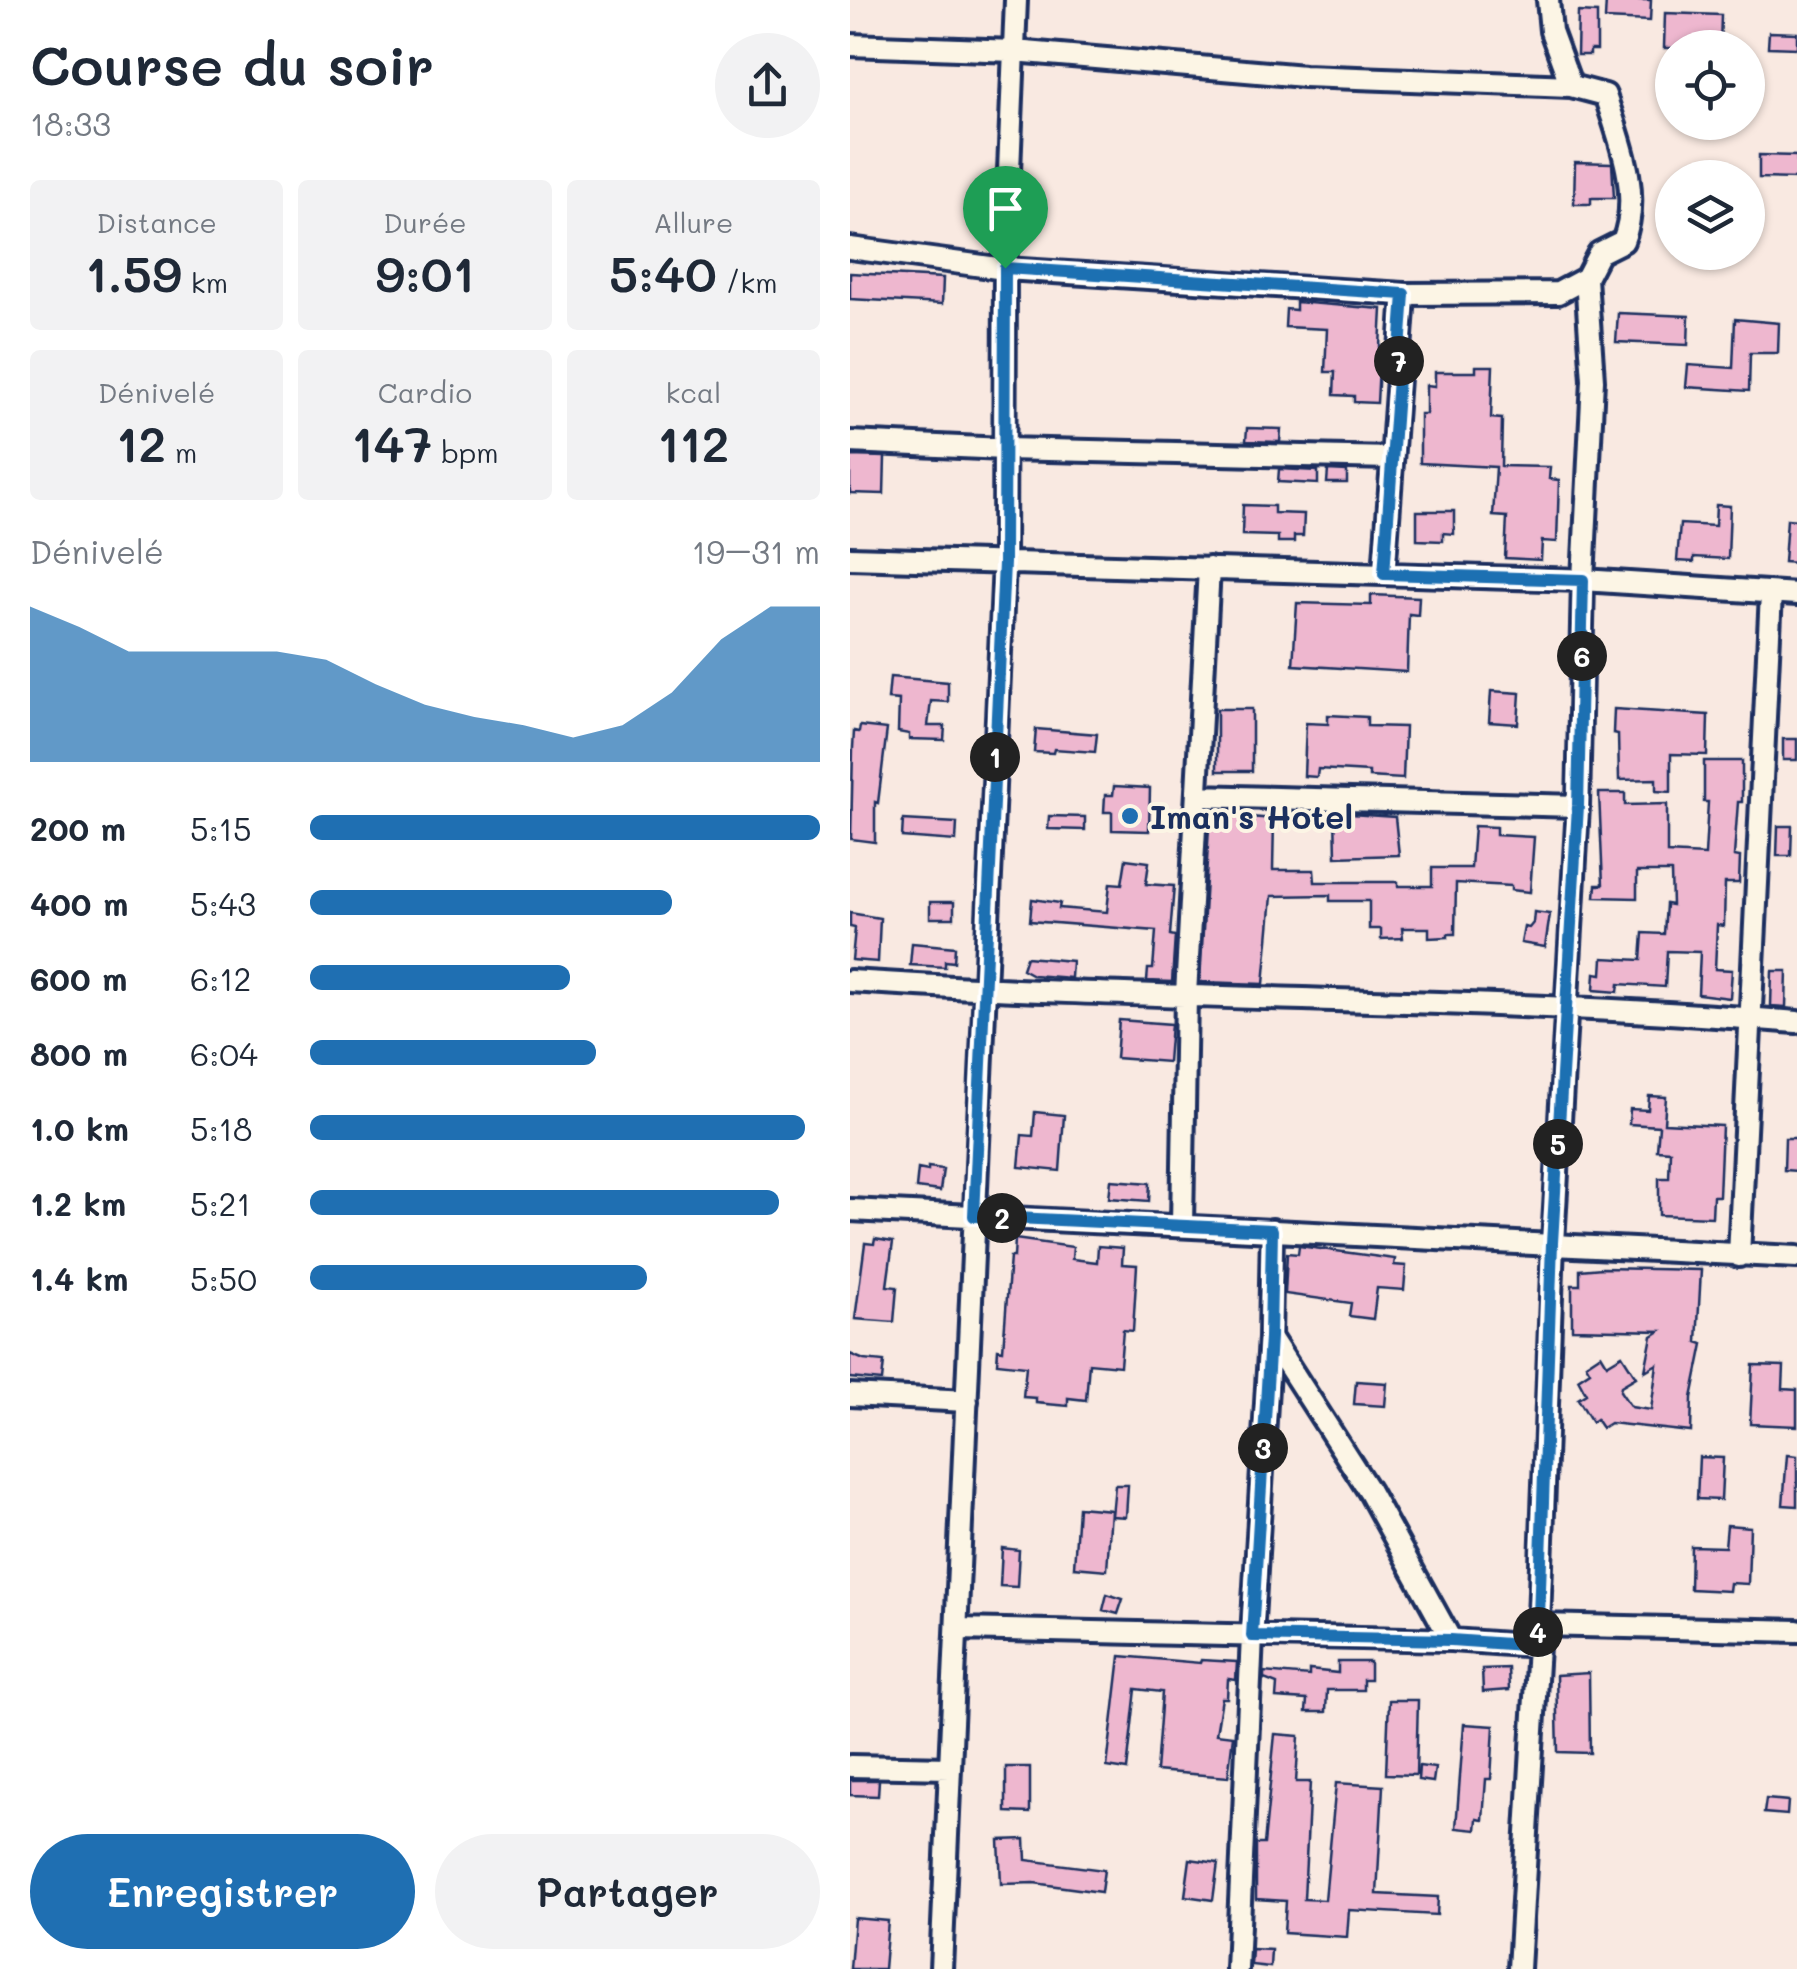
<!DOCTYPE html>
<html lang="fr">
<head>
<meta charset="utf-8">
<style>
	:root { --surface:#fff; --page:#f2f2f3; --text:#1f2937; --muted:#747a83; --accent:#1f6fb2 }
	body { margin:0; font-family:Mali,sans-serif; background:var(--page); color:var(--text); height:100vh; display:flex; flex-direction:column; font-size:38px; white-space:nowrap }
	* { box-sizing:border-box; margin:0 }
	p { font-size:32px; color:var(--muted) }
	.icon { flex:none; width:55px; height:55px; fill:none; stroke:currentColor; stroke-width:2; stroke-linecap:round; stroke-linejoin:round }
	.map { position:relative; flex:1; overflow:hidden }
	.side { display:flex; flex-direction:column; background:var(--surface); width:850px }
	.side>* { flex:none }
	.buttons { position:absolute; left:805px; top:30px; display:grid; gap:20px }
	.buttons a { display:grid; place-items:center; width:110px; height:110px; border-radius:50%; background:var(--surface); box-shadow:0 2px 8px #0004; font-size:50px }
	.pin { position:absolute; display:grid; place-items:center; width:85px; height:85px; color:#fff; margin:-102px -42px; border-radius:50% 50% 50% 0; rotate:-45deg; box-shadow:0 0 10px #0007 }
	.pin .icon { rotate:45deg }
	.km { position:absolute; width:50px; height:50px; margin:-25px; border-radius:50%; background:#222; color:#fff; font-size:28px; line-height:50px; text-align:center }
	.round { display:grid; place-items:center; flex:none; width:105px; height:105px; border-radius:52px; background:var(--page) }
	.head { display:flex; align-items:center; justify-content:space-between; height:170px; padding:0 30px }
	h1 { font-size:55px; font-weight:600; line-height:75px }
	.metrics { display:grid; grid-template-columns:repeat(3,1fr); gap:15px; height:170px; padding:10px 30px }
	.metrics div { display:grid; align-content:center; border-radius:10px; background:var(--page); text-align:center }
	.metrics b { font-size:50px; font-weight:600 }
	.metrics small { font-size:28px; font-weight:400 }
	.metrics p { font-size:28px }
	.chart { height:280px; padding:20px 30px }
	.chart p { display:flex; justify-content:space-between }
	.chart svg { width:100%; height:180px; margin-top:10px; fill:var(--accent); opacity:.7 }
	.button { display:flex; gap:20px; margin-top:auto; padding:20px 30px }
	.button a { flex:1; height:115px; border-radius:60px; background:var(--accent); color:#fff; font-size:40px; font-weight:600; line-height:115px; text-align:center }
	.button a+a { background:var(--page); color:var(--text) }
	ul { padding:0 30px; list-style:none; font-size:32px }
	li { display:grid; grid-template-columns:160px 120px 1fr; align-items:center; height:75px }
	li i { height:25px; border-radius:12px; background:var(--accent) }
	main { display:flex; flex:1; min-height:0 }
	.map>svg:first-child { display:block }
	.building { fill:#eeb7cf; stroke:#1b2f5e; stroke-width:2.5 }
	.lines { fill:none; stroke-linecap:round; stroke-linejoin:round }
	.minor-casing { stroke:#1b2f5e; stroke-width:28 }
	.minor { stroke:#fcf5e5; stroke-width:20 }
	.route-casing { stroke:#fff; stroke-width:20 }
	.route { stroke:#1f6fb2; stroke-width:12 }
	.poi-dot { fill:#1f6fb2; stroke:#fcf5e5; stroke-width:4 }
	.labels { text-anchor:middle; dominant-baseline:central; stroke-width:8; stroke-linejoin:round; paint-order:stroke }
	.poi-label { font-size:32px; font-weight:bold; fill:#1b2f5e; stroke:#fcf5e5; text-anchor:start }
</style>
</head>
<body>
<main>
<section class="side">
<div class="head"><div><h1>Course du soir</h1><p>18:33</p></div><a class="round"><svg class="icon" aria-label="share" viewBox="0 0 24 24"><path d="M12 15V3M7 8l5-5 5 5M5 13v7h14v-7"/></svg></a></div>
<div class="metrics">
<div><p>Distance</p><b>1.59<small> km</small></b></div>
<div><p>Durée</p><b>9:01</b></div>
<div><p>Allure</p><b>5:40<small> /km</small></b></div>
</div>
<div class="metrics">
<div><p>Dénivelé</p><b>12<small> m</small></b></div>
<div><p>Cardio</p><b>147<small> bpm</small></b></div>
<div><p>kcal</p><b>112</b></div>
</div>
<div class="chart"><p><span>Dénivelé</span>19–31 m</p>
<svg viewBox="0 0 160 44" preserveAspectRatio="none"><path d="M0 44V6L10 11L20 17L30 17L40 17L50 17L60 19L70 25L80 30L90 33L100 35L110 38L120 35L130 27L140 14L150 6L160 6V44z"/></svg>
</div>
<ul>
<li><b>200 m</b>5:15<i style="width:100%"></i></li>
<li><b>400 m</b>5:43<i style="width:71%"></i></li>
<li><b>600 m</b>6:12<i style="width:51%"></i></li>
<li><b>800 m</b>6:04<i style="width:56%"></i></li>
<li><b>1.0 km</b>5:18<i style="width:97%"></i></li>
<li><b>1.2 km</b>5:21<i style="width:92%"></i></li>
<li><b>1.4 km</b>5:50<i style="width:66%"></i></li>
</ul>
<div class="button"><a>Enregistrer</a><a>Partager</a></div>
</section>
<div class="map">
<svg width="947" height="1969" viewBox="0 0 947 1969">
	<rect width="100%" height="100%" fill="#f9e9e1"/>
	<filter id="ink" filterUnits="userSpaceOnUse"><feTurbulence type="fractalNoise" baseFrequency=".01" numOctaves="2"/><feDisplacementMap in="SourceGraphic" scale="20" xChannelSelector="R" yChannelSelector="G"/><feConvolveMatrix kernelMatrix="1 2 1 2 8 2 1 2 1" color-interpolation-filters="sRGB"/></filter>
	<g filter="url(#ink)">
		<path class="building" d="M756,0H801L800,21L755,19Z
			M728,12L747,13V50H740V55H727Z
			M815,13L871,15L870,48H814Z
			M919,32L947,33V48L918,47Z
			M909,155L947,156V179L909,178Z
			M725,162L762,163L764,198H741V204H724Z
			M0,273L93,278L92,304L0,299Z
			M446,302L532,309L527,403L504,402V396L484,395L485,372H475L477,329L435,327L436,309L446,310Z
			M768,313L839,316L838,345L766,342Z
			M885,319L929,323L928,353H900L899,391L836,387L838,365L883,368Z
			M626,366H643L641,418L652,419L651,466L700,467L699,479L709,480L707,542L692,541L691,560L655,558L657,517L643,516L646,467L570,463V414H576V385L585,386V372H626Z
			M397,428L431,429L430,442L396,441Z
			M0,456L35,457L34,494L0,493Z
			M429,469L468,471V484L428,482Z
			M478,470L497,471V483H477Z
			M393,505L424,506V513L454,514L453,536H444V542H428V536L392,535Z
			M866,505L880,506L878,559L844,557V562L827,561L830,524L865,526Z
			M567,511H604V534L593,533V541L567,540Z
			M937,519L947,520V563L934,562Z
			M521,595L569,597L568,615L559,614L557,672L443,665L447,603L521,605Z
			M40,677L98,682V702L81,701L78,726H95L94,740L59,739V734L48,732L49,700L38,699Z
			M641,691L670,693L668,724L639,722Z
			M367,709H402V771H367Z
			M764,709L858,715L857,755L821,754V792L806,791V779L769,780L768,734L763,733Z
			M478,715L517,717V726L555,727L553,779L519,777V772L468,769L467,777L454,776L456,723L478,724Z
			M10,726L37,729L28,803L25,802V842L1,839L3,748L4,731L9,732Z
			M186,729L247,734L245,752L204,749L203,753L184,752Z
			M933,739H947V760H933Z
			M854,761H892V802H888L884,856L890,857L889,883H875L874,926L867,925L865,969L882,970L880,998L848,994L850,952L817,951L815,987L769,984L768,992L744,990L745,973L752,974L753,958L791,960L793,933L814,934L816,904L822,905L821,872H787V898L745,897L746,885H753L749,793H775V805L817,804V853L855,855L858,802H854Z
			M264,786L300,788L299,831L262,830V812H254L255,795H263Z
			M360,810L400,812V817L424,819L423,870H464L465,882H548V886H582V868H621L624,826L646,827V835L684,837L680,892L661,890V886L606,883L605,934H598V937L579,938V928H552L553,938L531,939V929H519V901H480V895L422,896L414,984L350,982Z
			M485,813L545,817L549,855L486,857Z
			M199,816L235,817V830L198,829Z
			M53,820L107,823L106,841L52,837Z
			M928,826H942L941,856H927Z
			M276,859L299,862L296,884L324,886L320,935L325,936L322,982L297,981L298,969H303L306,931L180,921L182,899L210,903L209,908L257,912L260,883L272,884Z
			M80,902H104V918H80Z
			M684,912L700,914L695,947L671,943L674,927L679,928L683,923Z
			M0,913L30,918L28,962L2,960L5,928L0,927Z
			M62,943L105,947L104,962L95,961V967L60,965Z
			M176,957L222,961L221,978L183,975L172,969Z
			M922,971H937L936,1007L921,1006Z
			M269,1020L321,1024L318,1062L266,1058Z
			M799,1096L816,1097L814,1123L872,1126L869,1196H863L862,1217L809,1215V1178H819L820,1151L807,1150L809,1126L779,1124L780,1109L798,1110Z
			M185,1112L214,1115L210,1171L169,1167L172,1135L183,1136Z
			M935,1138H947V1171L934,1170Z
			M78,1167L93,1169L90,1191L66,1188L68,1169L78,1171Z
			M261,1180L300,1183L299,1201L259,1198Z
			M25,1239L43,1242L37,1286L47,1287L44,1322L5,1319L15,1243L24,1244Z
			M165,1239L223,1247L222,1259L247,1262L248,1246L273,1248L272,1264L287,1265L283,1331L273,1330L270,1366L239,1363L236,1400L218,1398V1406L186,1403V1398L173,1397L176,1366L147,1363L148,1349L153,1350L160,1257H164Z
			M449,1246L545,1259L544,1265L556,1266L554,1290L527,1288L523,1319L499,1316L501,1303L435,1294L437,1253L448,1254Z
			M752,1268L851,1270L847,1342L853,1344L842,1398L841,1432L760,1423L752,1428L746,1419L742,1422L728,1399L736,1394L728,1379L740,1371L736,1364L751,1354L757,1364L772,1355L786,1377L771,1386L770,1391L781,1407L801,1410L807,1364L795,1371L802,1336L810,1331L722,1329V1285H730V1270Z
			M0,1354L14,1360L34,1362L32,1381L0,1378Z
			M903,1365L934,1366L933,1389L947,1390V1426L900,1424Z
			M506,1381L537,1383L535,1406L504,1404Z
			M937,1455L947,1456V1506L933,1505Z
			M849,1457L873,1458L871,1500L847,1499Z
			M265,1485H278L276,1517L262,1516Z
			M228,1507L261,1510L257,1570L224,1567Z
			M877,1525L900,1527L898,1584L880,1583L879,1591L840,1589L841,1546L875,1547Z
			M152,1548L169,1550L167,1587L150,1586Z
			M257,1594L273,1599L268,1614L253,1610Z
			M270,1656L350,1663L351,1660L387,1662L386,1680L378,1679L377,1698H372L366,1734L383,1736L378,1777L306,1771L312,1692L286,1689L277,1770L257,1767Z
			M488,1662H520V1680H513V1690H477L476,1712H456L457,1700L426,1698L427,1684L414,1679V1672L459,1676V1670L488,1673Z
			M658,1668L659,1690L633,1692L632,1669Z
			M739,1673L740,1753L708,1752L706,1675Z
			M539,1700H568L566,1775L536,1774Z
			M614,1724L644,1726L641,1779H636L633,1820L627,1819L626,1830L606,1828Z
			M425,1734L449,1736L446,1782H460L454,1899L475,1900L486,1783L533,1786L527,1894L588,1897L587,1915L499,1910L497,1937L434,1933L436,1901L406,1899V1844H414Z
			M569,1766L585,1768L583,1782L568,1780Z
			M156,1767H180V1813L156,1812Z
			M0,1780H29L28,1796L0,1795Z
			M916,1799L938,1801L937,1815L914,1813Z
			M175,1839L176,1860L254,1870L251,1892L184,1883L151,1884L149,1840Z
			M340,1859L368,1863L363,1900L335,1896Z
			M4,1918L38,1921L34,1969H0Z
			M402,1949L421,1950L420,1967L401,1965Z"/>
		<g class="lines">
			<defs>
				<path id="minor" d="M698,0L701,31L721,86
					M0,45L164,51L454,76L721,86L755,95C770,141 792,194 773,241L749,253L736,278L743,380L733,580L728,806L703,1243L688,1646L669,1969
					M0,248L155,269L554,294L708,293L736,278
					M0,442L154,449L542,458
					M0,558L733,580L947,594
					M534,574L554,294
					M347,796L728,806
					M0,981C315,1002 632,996 947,1022
					M0,1210L947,1257
					M332,1224L336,995L359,568
					M889,1256L921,593
					M420,1337L519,1491L601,1640
					M0,1395L117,1401
					M688,1625L947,1631
					M107,1629L601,1640L688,1646
					M0,1766L100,1768
					M91,1969L154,563L155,269L166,0
					M387,1969L402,1636L420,1337L422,1230"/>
			</defs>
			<use href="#minor" class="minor-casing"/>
			<use href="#minor" class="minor"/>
		</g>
	</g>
	<g class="lines" filter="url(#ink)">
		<defs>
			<path id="route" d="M155,268L554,294L534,574L733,580L728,806L702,1243L688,1646L601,1640L402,1636L420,1337L422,1230L124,1216L154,563Z"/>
		</defs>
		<use href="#route" class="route-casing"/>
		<use href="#route" class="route"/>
	</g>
	<circle class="poi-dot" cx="280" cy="816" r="10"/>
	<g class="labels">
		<g class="poi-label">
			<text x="300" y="816">Iman's Hotel</text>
		</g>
	</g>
</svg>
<div class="buttons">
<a><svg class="icon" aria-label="locate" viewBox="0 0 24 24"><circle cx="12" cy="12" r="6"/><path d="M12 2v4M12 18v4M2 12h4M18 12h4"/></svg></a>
<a><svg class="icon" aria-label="layers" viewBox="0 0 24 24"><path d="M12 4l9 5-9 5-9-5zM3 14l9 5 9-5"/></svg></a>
</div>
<div class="pin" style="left:155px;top:268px;background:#1e9e55"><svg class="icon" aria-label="arrive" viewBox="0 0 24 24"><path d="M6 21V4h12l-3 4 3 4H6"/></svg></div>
<b class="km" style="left:145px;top:757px">1</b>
<b class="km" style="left:152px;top:1218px">2</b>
<b class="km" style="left:413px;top:1448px">3</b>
<b class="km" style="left:688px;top:1632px">4</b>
<b class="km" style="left:708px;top:1144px">5</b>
<b class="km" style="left:732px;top:656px">6</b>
<b class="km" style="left:549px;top:361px">7</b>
</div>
</main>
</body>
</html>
